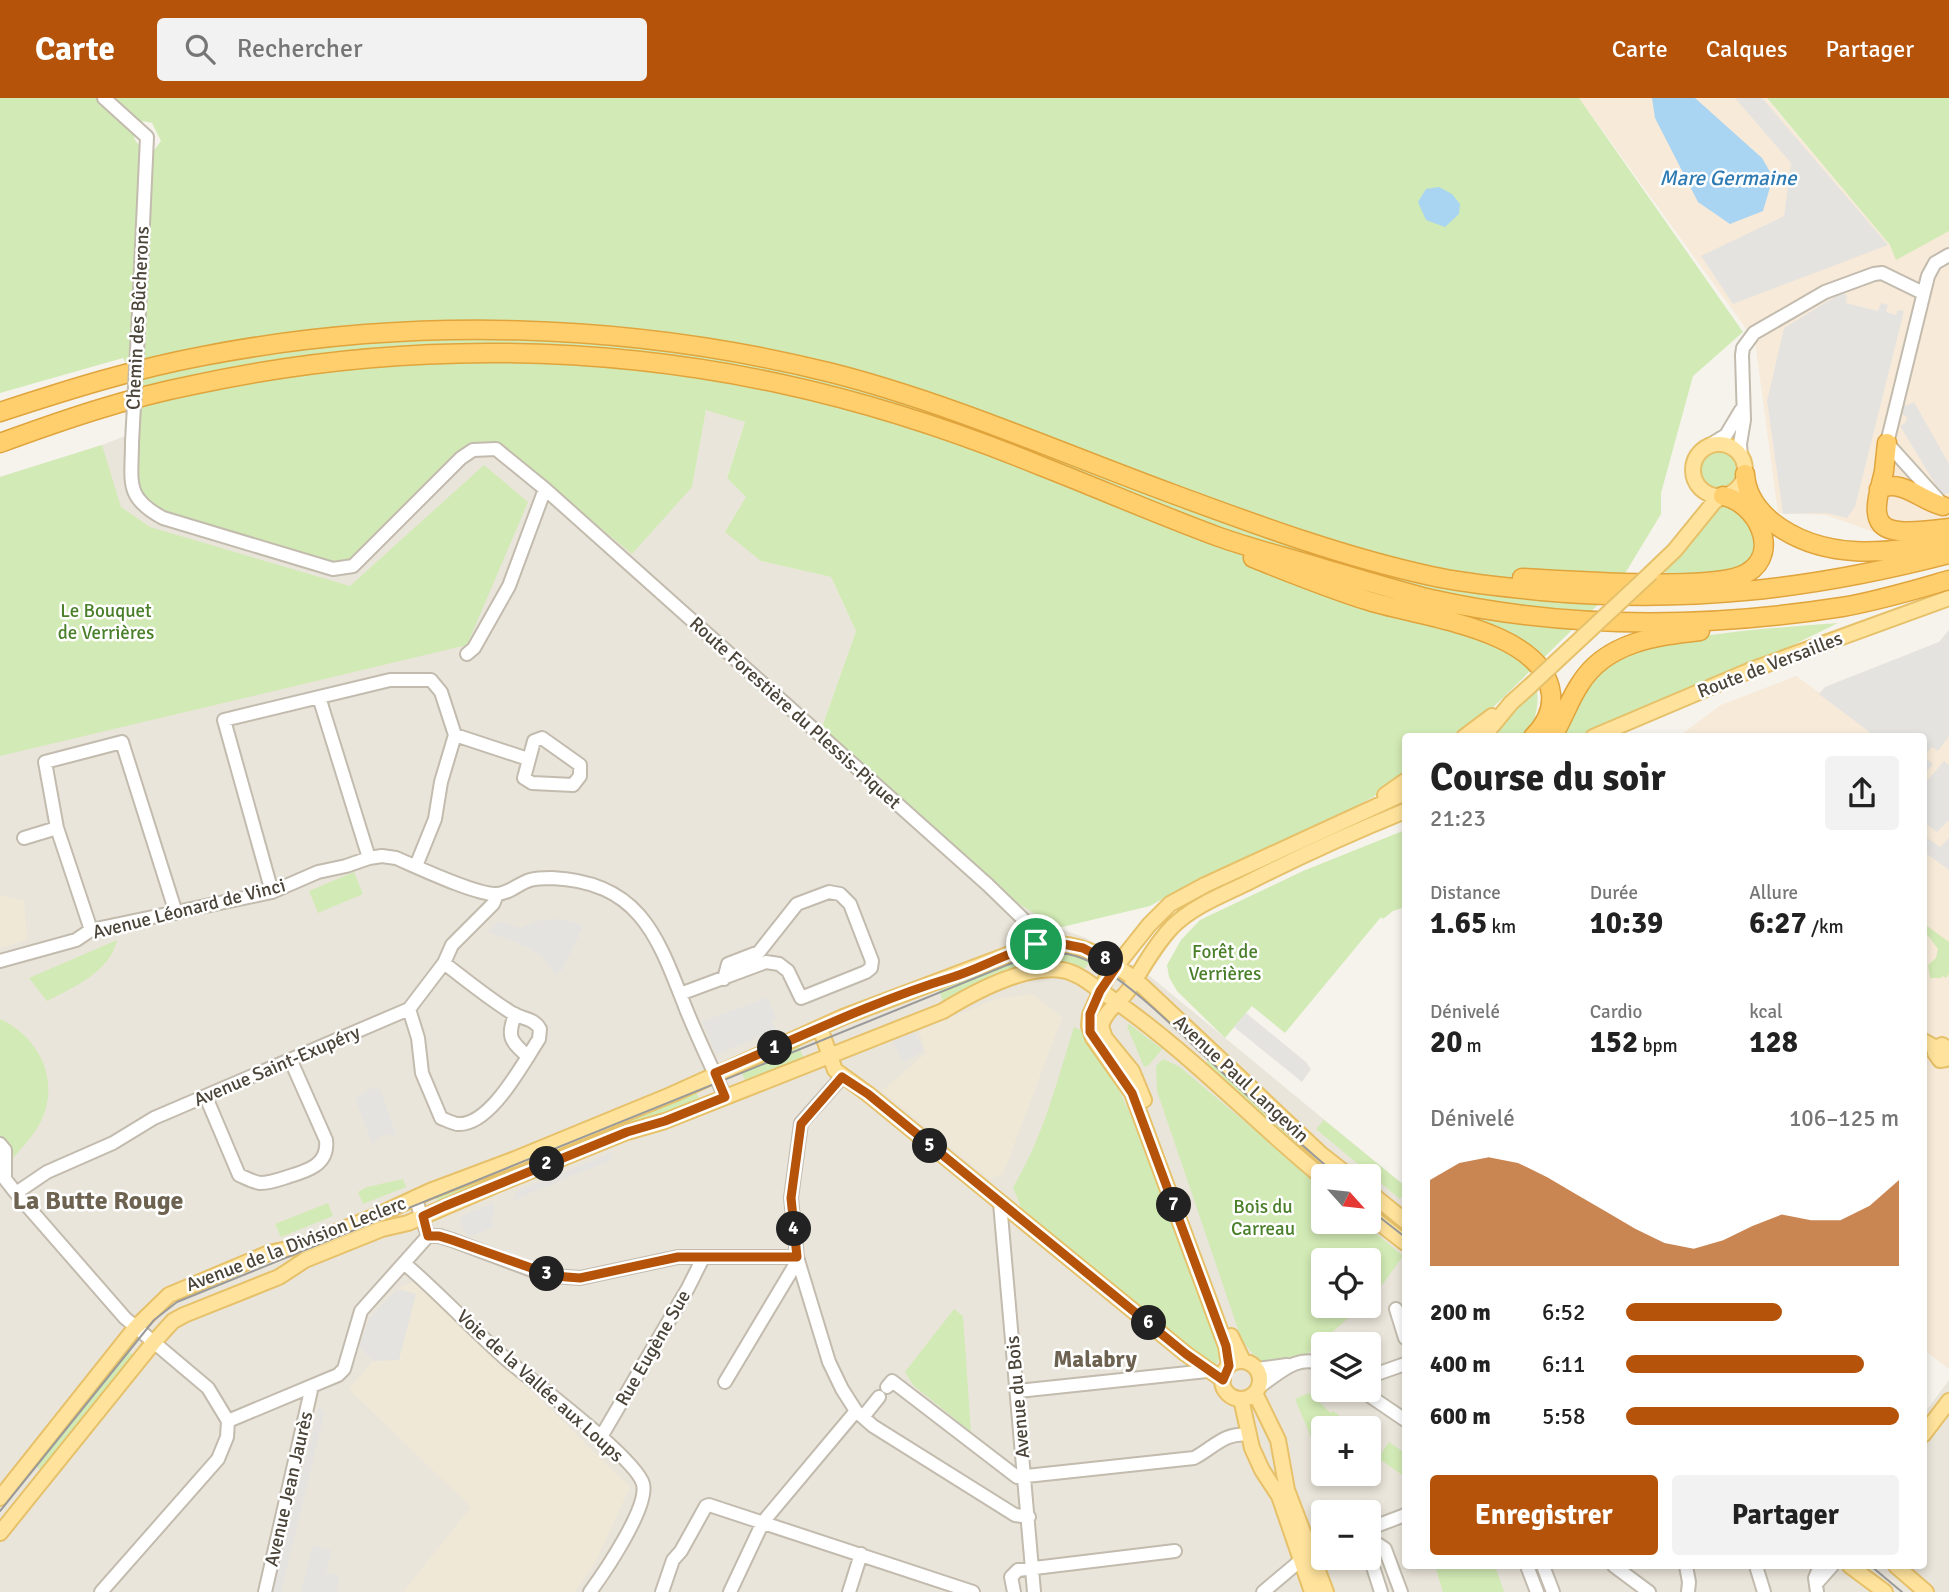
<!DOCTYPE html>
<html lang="fr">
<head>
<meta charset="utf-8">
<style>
	:root { --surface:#fff; --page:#f2f2f2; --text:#222; --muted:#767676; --accent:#b45309 }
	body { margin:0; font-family:Signika,sans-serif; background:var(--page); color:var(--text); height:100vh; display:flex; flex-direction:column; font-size:26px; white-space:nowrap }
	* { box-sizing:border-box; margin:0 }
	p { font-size:23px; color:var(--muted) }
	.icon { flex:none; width:38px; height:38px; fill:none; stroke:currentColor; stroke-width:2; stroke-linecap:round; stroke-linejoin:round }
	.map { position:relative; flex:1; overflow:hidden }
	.side { position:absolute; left:1402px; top:635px; width:525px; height:836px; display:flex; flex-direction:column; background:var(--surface); border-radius:7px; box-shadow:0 4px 10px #0003 }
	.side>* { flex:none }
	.needle { width:46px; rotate:117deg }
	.controls { position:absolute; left:1311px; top:1066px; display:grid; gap:14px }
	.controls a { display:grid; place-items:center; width:70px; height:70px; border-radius:7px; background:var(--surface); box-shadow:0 4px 10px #0003; font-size:35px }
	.pin { position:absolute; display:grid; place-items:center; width:60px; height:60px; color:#fff; margin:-30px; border:4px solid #fff; border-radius:50%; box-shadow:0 2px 7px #0007 }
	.km { position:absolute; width:35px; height:35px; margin:-18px; border-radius:50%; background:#222; color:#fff; font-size:19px; line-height:35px; text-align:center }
	.round { display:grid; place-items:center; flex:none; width:74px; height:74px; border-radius:7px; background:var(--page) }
	.summary { display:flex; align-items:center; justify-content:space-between; height:119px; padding:0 28px }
	h1 { font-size:38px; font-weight:800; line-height:52px }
	.figures { display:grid; grid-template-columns:repeat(3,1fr); gap:10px; height:119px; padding:7px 28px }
	.figures div { display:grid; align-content:center }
	.figures b { font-size:30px; font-weight:800 }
	.figures small { font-size:19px; font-weight:400 }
	.figures p { font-size:19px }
	.chart { height:196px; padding:14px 28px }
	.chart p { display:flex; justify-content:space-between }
	.chart svg { width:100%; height:126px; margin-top:7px; fill:var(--accent); opacity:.7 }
	.primary-button { display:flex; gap:14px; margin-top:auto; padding:14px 28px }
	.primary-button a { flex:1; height:80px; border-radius:7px; background:var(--accent); color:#fff; font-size:28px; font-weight:800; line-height:80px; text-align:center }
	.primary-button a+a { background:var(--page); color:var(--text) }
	ul { padding:0 28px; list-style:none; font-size:23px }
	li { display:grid; grid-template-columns:112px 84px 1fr; align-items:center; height:52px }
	li i { height:18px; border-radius:9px; background:var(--accent) }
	header { display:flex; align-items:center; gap:42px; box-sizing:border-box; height:98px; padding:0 35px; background:var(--accent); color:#fff }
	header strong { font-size:33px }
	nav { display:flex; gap:38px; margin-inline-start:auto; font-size:24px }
	.search { width:490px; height:63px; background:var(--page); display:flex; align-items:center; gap:18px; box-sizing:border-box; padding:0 24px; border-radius:7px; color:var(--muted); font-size:26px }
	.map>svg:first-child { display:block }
	.residential { fill:#eae5da; fill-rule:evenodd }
	.commercial { fill:#f7ead8 }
	.education { fill:#efe8d6 }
	.green { fill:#d2eab5; fill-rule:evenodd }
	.parking { fill:#e5e3e0 }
	.water { fill:#a9d4f2 }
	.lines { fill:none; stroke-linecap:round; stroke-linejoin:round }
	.minor-casing { stroke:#c2bbae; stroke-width:16 }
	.major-casing { stroke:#e6c16a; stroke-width:18 }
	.highway-casing { stroke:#e0a43c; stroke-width:21 }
	.minor { stroke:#fff; stroke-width:12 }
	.major { stroke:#ffe39c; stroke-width:14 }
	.highway { stroke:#ffcf6e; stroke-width:18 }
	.tram { stroke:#9a9a9a; stroke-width:2 }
	.minor-bridge-casing { stroke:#c2bbae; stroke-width:16; stroke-linecap:butt }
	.major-bridge-casing { stroke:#e6c16a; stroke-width:18; stroke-linecap:butt }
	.minor-bridge { stroke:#fff; stroke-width:12 }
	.major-bridge { stroke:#ffe39c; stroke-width:14 }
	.route-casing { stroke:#fff; stroke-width:14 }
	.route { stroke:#b45309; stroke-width:9 }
	.labels { text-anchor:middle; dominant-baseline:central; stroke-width:5; stroke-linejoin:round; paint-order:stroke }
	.street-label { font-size:19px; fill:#4b4439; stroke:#fff }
	.park-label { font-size:19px; fill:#4a7f2a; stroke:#fff }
	.water-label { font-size:21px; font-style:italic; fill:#2e7ab2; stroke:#fff }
	.quarter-label { font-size:23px; font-weight:bold; fill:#6e6250; stroke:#fff }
	.district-label { font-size:26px; font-weight:bold; fill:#6e6250; stroke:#fff }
</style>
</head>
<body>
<header>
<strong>Carte</strong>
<div class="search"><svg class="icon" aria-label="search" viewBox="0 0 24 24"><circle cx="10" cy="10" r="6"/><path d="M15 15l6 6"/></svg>Rechercher</div>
<nav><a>Carte</a><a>Calques</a><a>Partager</a></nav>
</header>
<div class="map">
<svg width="1949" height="1494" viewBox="0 0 1949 1494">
	<rect width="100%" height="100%" fill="#f6f3ec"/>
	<path class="residential" d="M706,311L745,324L727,379L746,399L761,463L831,479L856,533L821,632L1058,830L1086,840L1146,875L1405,1088V1468H1923V1317L1949,1282V1494H0V379L102,347L138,333L461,352L480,344L501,348L553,389H692ZM1323,1078H1368V1124H1323ZM1323,1162H1368V1208H1323ZM1323,1246H1368V1292H1323ZM1323,1330H1368V1376H1323ZM1323,1414H1368V1460H1323Z"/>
	<path class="commercial" d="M1579,0H1766L1890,147L1896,161L1949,133V430L1896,442L1826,417L1778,415L1755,243Z
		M1949,532V1271L1923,1251V639H1678L1721,607L1796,578L1820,595L1825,589L1939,544Z"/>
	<path class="education" d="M0,797L24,803L27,842L0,850Z
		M1032,896L1062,919L1003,1076L989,1081L882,993L926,955L919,933L996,901Z
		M418,1182L630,1389L594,1467L574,1494H403L471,1409L349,1291L373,1263L359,1249L369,1220L397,1191Z"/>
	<path class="green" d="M0,0H1579L1743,234L1693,278L1661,395V416L1618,487L1470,632L1460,639H1405V677L1382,694L1297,740L1179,792L1150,808L1058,830L1016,804L821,632L856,533L831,479L761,463L725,434L746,399L727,380L745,324L706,312L692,389L632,456L501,348L480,344L461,352L354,461L334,465L164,415L149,405L136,391L139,286L123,260L0,295ZM143,23L152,25L161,43L152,55L138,46L134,40Z
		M1767,0H1949V133L1896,162L1890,147Z
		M102,347L121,409L150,429L350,488L484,367L528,404L467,547L0,658V379Z
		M1700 371a19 19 0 1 1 38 0a19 19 0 1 1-38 0Z
		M1722,405C1738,410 1747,417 1752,433C1768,482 1700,476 1670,478L1663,472Z
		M1838,525L1789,549L1575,639H1563C1572,612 1589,581 1612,563C1626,553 1641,551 1657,547C1717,533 1777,530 1838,525Z
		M1537,592C1539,608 1536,631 1518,638C1510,641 1497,639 1488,639L1531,595Z
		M1405,732V809L1393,813L1383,821L1381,819L1285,935L1252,908L1225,940L1177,893L1169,879L1167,867L1181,842L1200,822L1303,773Z
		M354,774L363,796L318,815L309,793Z
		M1923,825L1949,844V876L1946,880L1943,878L1941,880H1930L1928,867L1936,860L1938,851L1923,831Z
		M117,842C110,874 74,889 47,903L29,880Z
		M1059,849L1093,860L1083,872C1071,867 1059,863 1046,865C1018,869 972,894 944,906L937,887L1021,856Z
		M0,921C38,938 60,981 42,1021C35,1036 23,1049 12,1061L10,1050L0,1039Z
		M1129,926L1162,951L1149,967L1144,969L1127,928Z
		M1074,929L1081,932L1085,942L1116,986L1131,1018L1221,1258L1215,1268L1206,1263L1023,1115L1013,1089C1043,1040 1057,983 1074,929Z
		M798,946L804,961L746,985L740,970Z
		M1211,959L1341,1078H1325L1203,968Z
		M1163,961L1180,969L1323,1090V1124H1362L1403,1158L1385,1183L1369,1200L1368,1162H1323V1208H1362L1307,1256L1261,1265L1242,1243L1157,993L1156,968Z
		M694,990L700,1003L439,1108L434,1095Z
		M1324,1022L1405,1088V1094L1400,1101L1316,1031Z
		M403,1081L406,1089L363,1106L358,1094L367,1089Z
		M328,1105L333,1118L281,1139L275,1126Z
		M954,1211L963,1218L971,1334L913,1287L905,1274Z
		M124,1250L137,1260L45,1375L32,1365Z
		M1309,1295L1331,1315L1333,1313L1344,1321L1338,1330H1323V1362L1321,1363L1295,1301Z
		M1389,1344L1405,1355V1379L1378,1360Z
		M1435,1468H1495L1504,1494H1443Z"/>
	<path class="parking" d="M1735,0H1762L1888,147L1733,206L1701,158L1784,118L1791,65Z
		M1841,195L1847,197L1846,205L1878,213L1881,205L1888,207L1886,214L1896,217L1898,212L1904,213L1855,409L1847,420L1826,415L1783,416L1767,303L1784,230Z
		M1903,302L1906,308L1914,304L1949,366V395L1942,397L1900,328L1906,324L1907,319L1899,314Z
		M1949,532V638L1938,653L1932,649L1923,658L1933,666L1923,678V639H1876L1819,596L1825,589L1939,544Z
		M1944,663L1949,667V722L1937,734L1923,724V683L1926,684Z
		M1923,737L1940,749L1949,740V772L1923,753Z
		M554,821L572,823L583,829L562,872L556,877L540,857L527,849L488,834L499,823L520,830L536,823Z
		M767,899L776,920L772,922L776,933L716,956L702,924Z
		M1246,915L1306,964L1311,971L1302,984L1234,929Z
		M912,930L924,953L903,964L891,939Z
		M371,990L380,991L396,1036L381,1038L372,1046L355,1001Z
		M613,1054L611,1062L514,1102L517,1093Z
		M493,1105L495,1111L492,1122L494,1129L469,1139L464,1133L459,1119Z
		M397,1191L416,1196L399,1262L373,1263L359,1249L369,1220Z
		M318,1310L325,1313L281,1494H272Z
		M313,1447L332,1453L326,1474L340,1478L336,1494H301Z"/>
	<path class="water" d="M1652,0H1695L1762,60L1773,79L1763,113L1730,126L1698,104L1655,20Z
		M1439,89L1452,96L1460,106L1459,116L1445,129L1426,122L1418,104L1426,91Z"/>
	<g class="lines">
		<defs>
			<path id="minor" d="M104,0L147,39L138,234
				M132,344C132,384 124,399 163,420L333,471L353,468L461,360L473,352L496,351L545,391L988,787L1025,823L1036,846
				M1708,348L1726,337L1741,312
				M1741,358L1740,346L1744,322L1742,257L1743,250L1754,235L1825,194L1874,176L1882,175L1923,195
				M1943,407L1887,345L1928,178L1935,165L1949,157
				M467,556L474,550L509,488L545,391
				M319,599L369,760
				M455,637L528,661
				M542,640L580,667V678L573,687L532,685L524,680L534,643Z
				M24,740L57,730
				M272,794L224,622L390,582H431L441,594L455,637L441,684L435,721L416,768
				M91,832L57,730L45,664L122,644L176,815
				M0,863L76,842L91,832L272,794L318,774L346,768L369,760L382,758L396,760C417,769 476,797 496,796C509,796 519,785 530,782C537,780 545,780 552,780C641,784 658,840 686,911C698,941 712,969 725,999
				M680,896L766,864L779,866L788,873L801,900L866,874L871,870L872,863L850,806L840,796L829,794L797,806L759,854L728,866L724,881
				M409,911L418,940L422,975L441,1020C446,1022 452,1025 457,1026C490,1029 523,965 539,941L540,931C534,920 522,921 512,915C488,900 466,882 444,865
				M515,916C507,940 510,942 528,959
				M842,979L801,1025L791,1100L797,1159L829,1264L842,1291L856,1313L873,1328L1015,1417L1029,1419
				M206,999L239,1077C246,1080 253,1084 260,1085C270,1085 278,1082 287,1079C307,1073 329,1067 326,1042L291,963
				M0,1046L5,1052V1081L16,1095L125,1220L208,1290L228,1323
				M16,1095L47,1074L113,1045L154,1020L409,911L444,865L452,847L493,806L497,797
				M415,1099L428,1138
				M1000,1105L1034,1494
				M428,1138H439L452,1142L529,1171L554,1178L580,1180L678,1159H797
				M405,1166C440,1196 471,1230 506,1261C531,1282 637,1361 643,1386C649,1409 604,1475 590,1494
				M1396,1211L1405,1240
				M1257,1271L1287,1267
				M1368,1279L1405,1266
				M725,1284L798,1162
				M887,1289L892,1283L1017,1379L1194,1360C1213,1350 1226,1333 1249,1337
				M1259,1289C1280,1275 1296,1256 1323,1266
				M1361,1292L1405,1322
				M1018,1293L1207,1273
				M863,1319L879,1299
				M228,1323L338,1277L344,1271L361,1213L428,1138
				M601,1339L688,1190L703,1160
				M1368,1431L1405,1417
				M1370,1441L1385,1451L1401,1494
				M1368,1453L1381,1494
				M1527,1468L1537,1494
				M1543,1468L1553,1494
				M1614,1468L1649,1494
				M1686,1468L1689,1484L1688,1494
				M1756,1468L1764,1494
				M1816,1486L1832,1468
				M101,1494L218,1361L227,1339L228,1323
				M265,1494L312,1288
				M662,1494L673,1462L681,1453L706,1408L709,1407L973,1494
				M730,1494L763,1424L856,1313
				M849,1494L861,1456
				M1014,1494L1011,1479L1018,1472L1175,1453
				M1263,1494L1301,1462
				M1817,1494L1815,1480L1820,1468"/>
			<path id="major" d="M1693 372a26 26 0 1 1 52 0a26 26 0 1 1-52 0Z
				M1651,475L1675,452L1714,404L1723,398
				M1464,639L1492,618
				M1483,639L1511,605L1531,587
				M1593,639L1751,572L1949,500
				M1385,697L1405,683
				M820,930L835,972L868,996L1186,1256L1223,1282
				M1923,943L1936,950
				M1949,953L1947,950L1942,947L1936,950L1935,955L1940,962L1946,961L1949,956
				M1144,1002L1132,973L1105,940L1101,928C1105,912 1121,904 1130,890C1143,869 1155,847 1172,829C1192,809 1220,798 1245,786C1298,759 1351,735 1405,713
				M1368,1093L1405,1123
				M1368,1116L1405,1145
				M1231,1238L1243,1263
				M1222 1282a19 19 0 1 1 38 0a19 19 0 1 1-38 0Z
				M1229,1267L1226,1248L1132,995L1093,940L1089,928L1090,917L1106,881L1149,827L1170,806L1205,787L1405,695
				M1255,1295L1278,1342L1287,1392L1326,1494
				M1241,1301L1252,1350L1262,1372L1279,1398L1312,1494
				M1923,1337L1949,1303
				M0,1400L135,1230L169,1197L269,1155L301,1148L378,1117L430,1093L515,1061L673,996L843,919L1036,846C1079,842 1100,856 1135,881L1321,1056L1349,1078
				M0,1435L153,1245L173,1223L184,1217L279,1179L305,1162L382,1131L408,1125L496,1087L627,1034L665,1023L943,913C974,894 1025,867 1062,872C1080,875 1094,889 1108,898C1186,951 1250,1020 1323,1080
				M1850,1468L1885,1494
				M1896,1468L1926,1494"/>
			<path id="highway" d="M0,314C67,292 134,271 203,258C409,218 628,224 832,275C949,305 1059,354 1173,396C1257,427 1343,459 1431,478C1467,486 1505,489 1541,493C1685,506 1810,492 1949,456
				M0,345C63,322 127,300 193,287C387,245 588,244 782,286C870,305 958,334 1041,368C1100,391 1159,417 1219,439C1253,451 1289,460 1325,471C1360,481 1395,492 1431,501C1565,531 1707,530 1842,509C1878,503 1914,492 1949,482
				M1887,345C1886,355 1885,364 1884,373C1881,390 1865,426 1893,432C1909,436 1932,432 1949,430
				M1745,376C1746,395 1757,411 1771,423C1822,464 1889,456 1949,443
				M1879,391C1902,380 1921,403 1943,408
				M1253,460C1291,475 1330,491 1369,503C1419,519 1544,531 1551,596C1553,613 1545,627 1533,639
				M1522,480C1565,482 1716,494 1747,475C1782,454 1756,404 1723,398
				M1552,639C1563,622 1569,602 1580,586C1606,544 1656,538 1700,533"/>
		</defs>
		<use href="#minor" class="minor-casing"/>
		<use href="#major" class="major-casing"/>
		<use href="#highway" class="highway-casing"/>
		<use href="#minor" class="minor"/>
		<use href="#major" class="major"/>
		<use href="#highway" class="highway"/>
		<path class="tram" d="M1368,1110L1405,1139
			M0,1413L154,1222L177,1204L1032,857C1050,853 1067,854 1084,861C1118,875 1167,922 1194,948C1241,992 1288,1036 1338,1078
			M1871,1468L1902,1494"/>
		<defs>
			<path id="minor-bridge" d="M132,344L138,234"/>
			<path id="major-bridge" d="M1531,587L1651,475"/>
		</defs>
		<use href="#minor-bridge" class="minor-bridge-casing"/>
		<use href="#major-bridge" class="major-bridge-casing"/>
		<use href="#minor-bridge" class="minor-bridge"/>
		<use href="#major-bridge" class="major-bridge"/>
	</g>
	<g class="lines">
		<defs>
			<path id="route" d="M1058,845L1083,850L1117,868L1100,893L1090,916V934L1132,995L1226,1248L1229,1268L1223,1282L1186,1256L868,996L842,979L801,1026L791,1100L797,1159H678L580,1180L554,1178L452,1142L439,1138H428L423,1118L445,1108L627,1034L665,1023L725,999L715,975C794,942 871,904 953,879C988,868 1020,846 1058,845Z"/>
		</defs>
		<use href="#route" class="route-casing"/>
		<use href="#route" class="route"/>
	</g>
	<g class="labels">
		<g class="street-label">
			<text transform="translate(138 220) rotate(-87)">Chemin des Bûcherons</text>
			<text transform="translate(1770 567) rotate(-21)">Route de Versailles</text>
			<text transform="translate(795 615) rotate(42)">Route Forestière du Plessis-Piquet</text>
			<text transform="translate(189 811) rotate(-14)">Avenue Léonard de Vinci</text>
			<text transform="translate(277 968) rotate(-23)">Avenue Saint-Exupéry</text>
			<text transform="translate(1241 981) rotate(43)">Avenue Paul Langevin</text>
			<text transform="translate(296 1146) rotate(-21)">Avenue de la Division Leclerc</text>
			<text transform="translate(653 1250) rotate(-60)">Rue Eugène Sue</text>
			<text transform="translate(540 1288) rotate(42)">Voie de la Vallée aux Loups</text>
			<text transform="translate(1018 1299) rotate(-95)">Avenue du Bois</text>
			<text transform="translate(289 1391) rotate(-77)">Avenue Jean Jaurès</text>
		</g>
		<g class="park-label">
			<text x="106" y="513">Le Bouquet<tspan x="106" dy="22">de Verrières</tspan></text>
			<text x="1225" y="854">Forêt de<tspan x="1225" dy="22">Verrières</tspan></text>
			<text x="1263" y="1109">Bois du<tspan x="1263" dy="22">Carreau</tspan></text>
		</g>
		<g class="water-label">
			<text x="1728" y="80">Mare Germaine</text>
		</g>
		<g class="quarter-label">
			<text x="1095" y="1261">Malabry</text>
		</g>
		<g class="district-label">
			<text x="98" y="1103">La Butte Rouge</text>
		</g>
	</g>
</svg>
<div class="controls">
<a><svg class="needle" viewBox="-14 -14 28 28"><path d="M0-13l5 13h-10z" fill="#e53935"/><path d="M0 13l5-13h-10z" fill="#767676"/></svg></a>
<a><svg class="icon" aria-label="locate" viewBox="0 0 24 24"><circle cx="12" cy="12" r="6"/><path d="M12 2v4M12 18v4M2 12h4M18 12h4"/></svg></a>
<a><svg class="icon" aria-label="layers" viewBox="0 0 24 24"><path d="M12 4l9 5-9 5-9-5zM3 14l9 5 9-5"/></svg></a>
<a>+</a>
<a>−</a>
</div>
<div class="pin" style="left:1036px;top:846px;background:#1e9e55"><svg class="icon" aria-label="arrive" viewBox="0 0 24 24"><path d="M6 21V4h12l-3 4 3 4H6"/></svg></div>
<b class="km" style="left:775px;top:950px">1</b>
<b class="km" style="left:547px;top:1066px">2</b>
<b class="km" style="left:547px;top:1176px">3</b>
<b class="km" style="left:794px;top:1131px">4</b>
<b class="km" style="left:930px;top:1048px">5</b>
<b class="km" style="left:1149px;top:1225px">6</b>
<b class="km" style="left:1174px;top:1107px">7</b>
<b class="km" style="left:1106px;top:861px">8</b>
<section class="side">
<div class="summary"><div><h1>Course du soir</h1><p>21:23</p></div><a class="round"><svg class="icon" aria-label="share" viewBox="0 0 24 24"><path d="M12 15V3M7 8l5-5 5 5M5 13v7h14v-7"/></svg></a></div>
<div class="figures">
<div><p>Distance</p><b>1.65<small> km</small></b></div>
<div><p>Durée</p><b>10:39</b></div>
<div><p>Allure</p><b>6:27<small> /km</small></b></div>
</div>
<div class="figures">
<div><p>Dénivelé</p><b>20<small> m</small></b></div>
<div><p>Cardio</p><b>152<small> bpm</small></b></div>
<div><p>kcal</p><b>128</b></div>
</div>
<div class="chart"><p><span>Dénivelé</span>106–125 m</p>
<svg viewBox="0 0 160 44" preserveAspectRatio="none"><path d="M0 44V14L10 8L20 6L30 8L40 13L50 19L60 25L70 31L80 36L90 38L100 35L110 30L120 26L130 28L140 28L150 23L160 14V44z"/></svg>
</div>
<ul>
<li><b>200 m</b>6:52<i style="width:57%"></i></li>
<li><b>400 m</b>6:11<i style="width:87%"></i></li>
<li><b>600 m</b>5:58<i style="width:100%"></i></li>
</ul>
<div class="primary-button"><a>Enregistrer</a><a>Partager</a></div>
</section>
</div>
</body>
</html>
